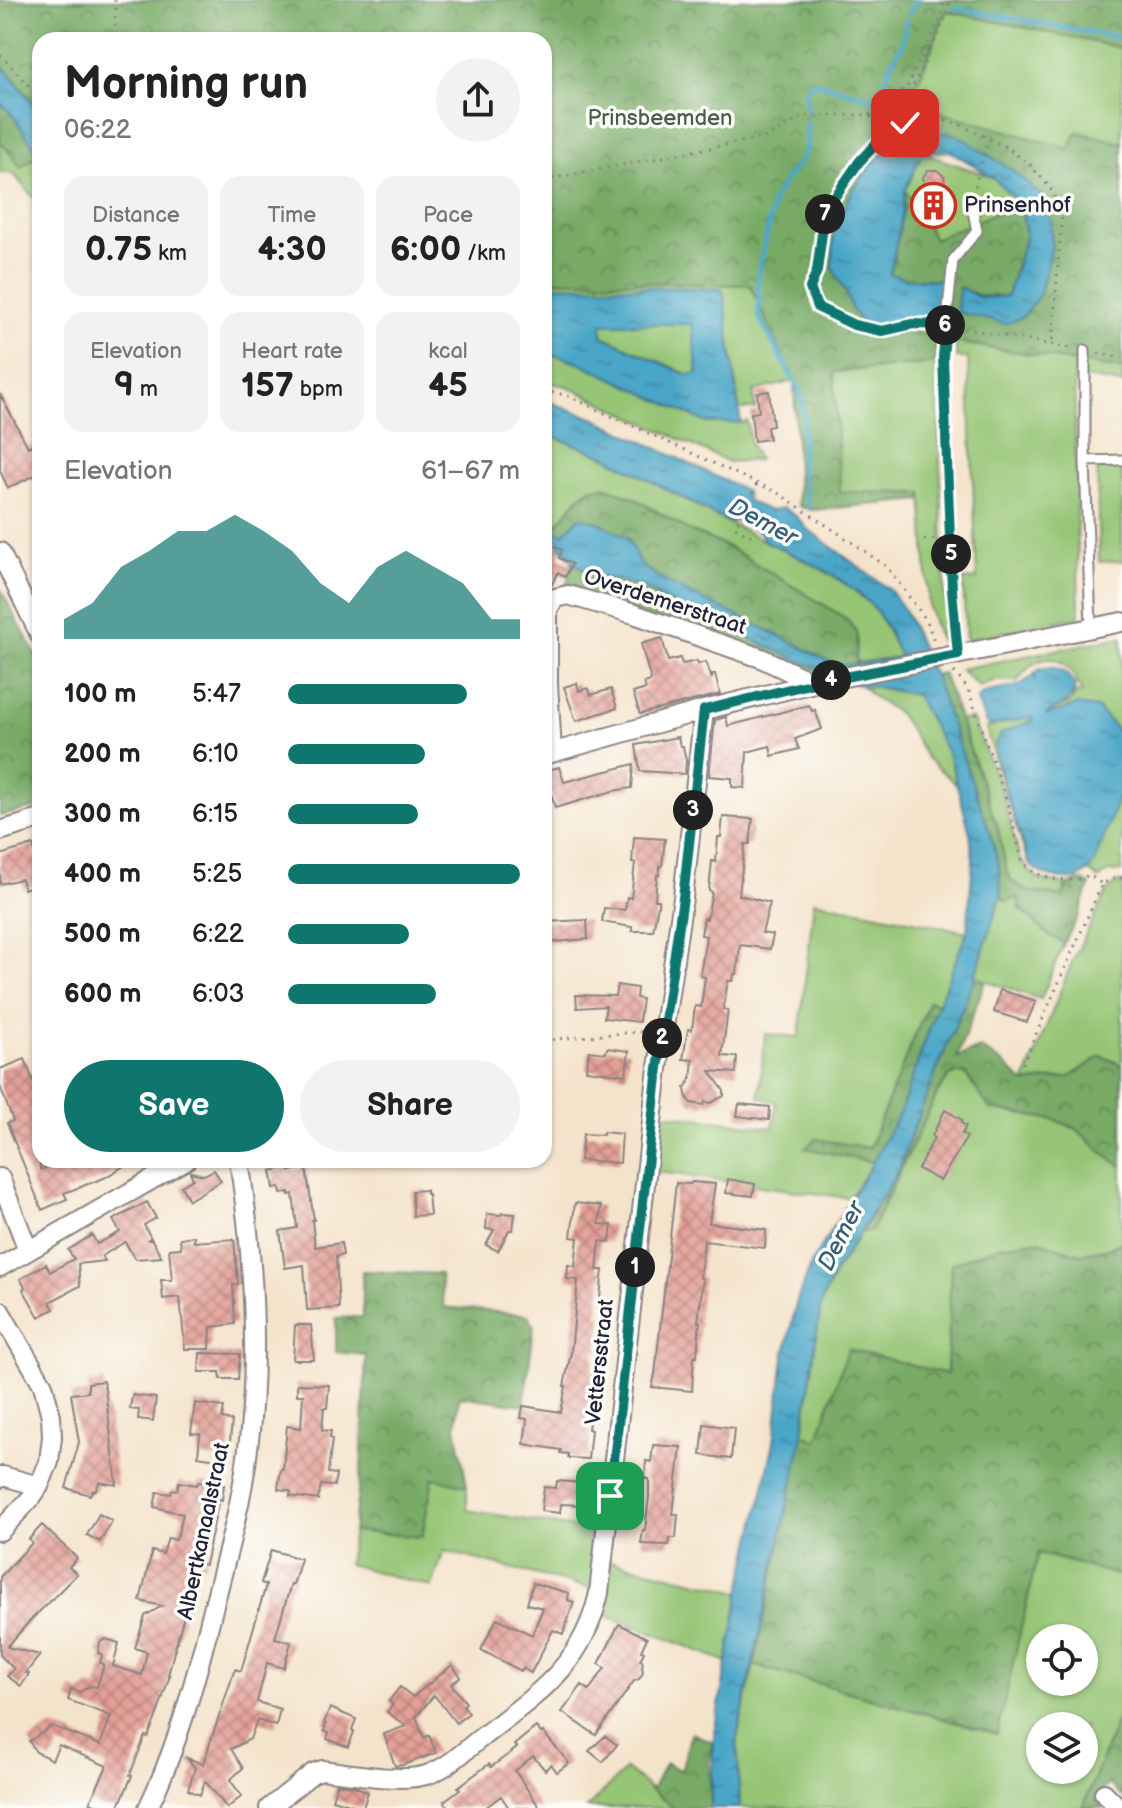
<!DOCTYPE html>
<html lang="en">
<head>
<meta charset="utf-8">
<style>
	:root { --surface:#fff; --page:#f2f2f2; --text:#222; --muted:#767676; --accent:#0f766e }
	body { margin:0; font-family:"Balsamiq Sans",sans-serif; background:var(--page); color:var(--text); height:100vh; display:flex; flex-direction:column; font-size:30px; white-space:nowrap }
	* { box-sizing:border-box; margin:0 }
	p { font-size:26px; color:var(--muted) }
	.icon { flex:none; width:44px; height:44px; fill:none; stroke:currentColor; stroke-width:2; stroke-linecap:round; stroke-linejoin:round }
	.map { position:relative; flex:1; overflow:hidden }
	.panel { position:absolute; left:32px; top:32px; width:520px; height:1136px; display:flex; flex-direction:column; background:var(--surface); border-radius:24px; box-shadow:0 2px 6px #0004 }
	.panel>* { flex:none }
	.controls { position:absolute; left:1026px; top:1624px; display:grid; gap:16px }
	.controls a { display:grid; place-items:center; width:72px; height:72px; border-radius:50%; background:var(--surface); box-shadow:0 2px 6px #0004; font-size:40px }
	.pin { position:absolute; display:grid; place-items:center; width:68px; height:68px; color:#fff; margin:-34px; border-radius:16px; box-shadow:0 4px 12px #0006 }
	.km { position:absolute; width:40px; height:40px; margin:-20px; border-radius:50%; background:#222; color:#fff; font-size:22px; line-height:40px; text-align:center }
	.round { display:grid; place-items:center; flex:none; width:84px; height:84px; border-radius:42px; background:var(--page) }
	.headline { display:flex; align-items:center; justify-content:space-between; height:136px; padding:0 32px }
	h1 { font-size:44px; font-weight:700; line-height:60px }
	.stats { display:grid; grid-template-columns:repeat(3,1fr); gap:12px; height:136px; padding:8px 32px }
	.stats div { display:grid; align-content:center; border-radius:20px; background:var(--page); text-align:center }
	.stats b { font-size:34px; font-weight:700 }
	.stats small { font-size:22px; font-weight:400 }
	.stats p { font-size:22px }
	.chart { height:224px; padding:16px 32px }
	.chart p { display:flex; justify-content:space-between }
	.chart svg { width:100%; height:144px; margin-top:8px; fill:var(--accent); opacity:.7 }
	.cta { display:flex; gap:16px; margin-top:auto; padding:16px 32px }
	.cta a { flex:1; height:92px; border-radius:48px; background:var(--accent); color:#fff; font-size:32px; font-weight:700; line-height:92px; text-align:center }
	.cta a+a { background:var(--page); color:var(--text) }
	ul { padding:0 32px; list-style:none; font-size:26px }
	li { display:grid; grid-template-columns:128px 96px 1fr; align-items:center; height:60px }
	li i { height:20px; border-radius:10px; background:var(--accent) }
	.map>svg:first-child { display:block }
	.green { fill:#95c574; stroke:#5c7458; stroke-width:2; fill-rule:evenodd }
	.forest { fill:url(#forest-crowns); stroke:#4d6650; stroke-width:2 }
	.water { fill:url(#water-ripples); stroke:#366481; stroke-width:2; fill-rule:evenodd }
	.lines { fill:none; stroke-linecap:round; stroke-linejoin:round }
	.stream { stroke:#49a6c7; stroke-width:5 }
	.building { fill:url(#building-cross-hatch) }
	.lane-casing { stroke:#8b8283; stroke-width:13 }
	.street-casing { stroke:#8b8283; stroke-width:22 }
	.path { stroke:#8b8283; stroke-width:3; stroke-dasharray:2 6; stroke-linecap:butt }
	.lane { stroke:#fff; stroke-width:9 }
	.street { stroke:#fff; stroke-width:18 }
	.route-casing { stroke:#fff; stroke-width:16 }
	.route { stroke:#0f766e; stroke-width:10 }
	.labels { text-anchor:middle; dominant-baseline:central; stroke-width:7; stroke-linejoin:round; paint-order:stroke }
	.park-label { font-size:22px; fill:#4a5b4f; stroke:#fdfcf7 }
	.poi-label { font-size:22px; fill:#22223b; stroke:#fdfcf7; text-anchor:start }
	.street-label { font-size:22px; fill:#22223b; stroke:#fdfcf7 }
	.water-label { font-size:24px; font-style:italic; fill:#345d7a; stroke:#fdfcf7 }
</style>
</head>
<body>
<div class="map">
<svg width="1122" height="1808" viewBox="0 0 1122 1808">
	<defs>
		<pattern id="forest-crowns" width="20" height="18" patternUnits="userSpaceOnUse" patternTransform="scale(2)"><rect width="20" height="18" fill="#78aa66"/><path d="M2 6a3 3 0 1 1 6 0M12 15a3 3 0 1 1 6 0" fill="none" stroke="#628a55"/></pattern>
		<pattern id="water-ripples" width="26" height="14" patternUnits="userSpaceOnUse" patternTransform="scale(2)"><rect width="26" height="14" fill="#49a6c7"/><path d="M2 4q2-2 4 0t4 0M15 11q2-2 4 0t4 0" fill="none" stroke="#3c87a3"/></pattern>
		<pattern id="building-cross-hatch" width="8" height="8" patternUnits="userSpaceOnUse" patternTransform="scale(2)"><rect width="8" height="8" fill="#e4a097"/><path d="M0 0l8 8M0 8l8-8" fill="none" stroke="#b8827c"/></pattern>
	</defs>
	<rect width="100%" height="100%" fill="#fdfcf7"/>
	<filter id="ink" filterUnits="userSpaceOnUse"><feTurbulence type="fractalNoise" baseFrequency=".0125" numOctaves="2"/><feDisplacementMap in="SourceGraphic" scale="16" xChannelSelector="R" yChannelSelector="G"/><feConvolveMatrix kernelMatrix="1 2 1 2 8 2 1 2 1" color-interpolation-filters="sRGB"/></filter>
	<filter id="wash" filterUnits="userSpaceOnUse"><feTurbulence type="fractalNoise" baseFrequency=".006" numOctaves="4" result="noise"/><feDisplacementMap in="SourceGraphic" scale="32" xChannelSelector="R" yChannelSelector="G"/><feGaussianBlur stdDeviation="1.8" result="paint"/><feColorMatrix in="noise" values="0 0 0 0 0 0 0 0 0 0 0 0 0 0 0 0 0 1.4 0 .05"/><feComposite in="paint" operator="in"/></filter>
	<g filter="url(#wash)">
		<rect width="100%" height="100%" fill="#f4e3cb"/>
		<path class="green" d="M946,11L1122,48V143L1078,132L1070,149L903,102L919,79Z
			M0,141L21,166L39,154L40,206L14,174L0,172Z
			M922,153L992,177L1020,203L934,239L914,204L905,191Z
			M544,280L750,285L794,381L754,391L755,409H739L722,289L544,285Z
			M939,305L930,315H936V334L861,333L879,325Z
			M602,324H692L698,373L689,375L602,336Z
			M955,342L1122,369V384L1074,376L1079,617L966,640L963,580L977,579L968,358H957Z
			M544,355L560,356L578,362L741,423L747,421L750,443L758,460L728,462L567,386L544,382Z
			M936,363L947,641H940L929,609L922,493L840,492L834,372Z
			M544,433L605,456L729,523L816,566L853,589L876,609L901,657L860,664L856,659V647L847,619L730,548L690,531L634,498L606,487L594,488L584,492L555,526L544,523Z
			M1122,468V561L1099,562L1097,469Z
			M1122,637V871L1109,872L1099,879L1089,871C1071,885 1043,879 1028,863L996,765L986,728L1048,712L1070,703L1077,692L1082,693C1075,672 1060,650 1035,663C1027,667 1022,675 1017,681H993L979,687L960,669Z
			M862,686L877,687L916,695L949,756L957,785L926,757L911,731L898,713L872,696Z
			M972,718L1003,796L1020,860L1032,874L1042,880L1066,885L1064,898L1027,891L1012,881L1007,873L998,829L960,721Z
			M1122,882V1065L1101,1056L1070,1077L1024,1083L1072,962L1108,890L1117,883Z
			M1001,895L1005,901L1020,897L1019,907L1048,935L1064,943L1041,999L975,977Z
			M814,901L967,932L938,1004L929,1002L869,1148L816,1139L806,1148L873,1162L849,1198L650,1171L658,1113L773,1128L777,1102L759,1097L765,1034L799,1037Z
			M964,1073L991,1109L1056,1120L1077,1129L1105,1155L1122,1166V1242L1111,1248L1080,1254L1038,1241L999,1246L951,1264L947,1375L817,1440L803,1434L821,1303L834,1274L861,1232L871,1231L937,1094L950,1075Z
			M433,1477L467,1486V1510L600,1532L593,1589L444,1551L432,1587L348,1564L353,1531L422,1537Z
			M1038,1553L1122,1576V1707L1083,1808H740L737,1737L754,1665L996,1734ZM1040,1638H1084V1682H1040ZM1040,1726H1084V1770H1040Z
			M610,1561L740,1592L727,1662L600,1613Z
			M626,1769L674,1808H587Z"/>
		<path class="forest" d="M0,0H1122V48L946,11L919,79L904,102L1069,149L1077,132L1122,143V369L955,342L948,315H928L943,280L909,279L890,275L903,211L905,191L914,204L934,239L1020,203L1026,235L1007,296H981L959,288L1006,324L1049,223L957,135L899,140L864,323L879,325L863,333L936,334V363L834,372L840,492L922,493V500L812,510L798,506L794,381L750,285L544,280V40H40V110L0,63Z
			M0,103L11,113L39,154L21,167L0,141Z
			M606,487L634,498L690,531L730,548L847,619L857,633L856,659L860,664L844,665L826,660L788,640L669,584L641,565L627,538L563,534L553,529L584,492L594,488Z
			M573,562L590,574L638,585L674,604L825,672L812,676L565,589Z
			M0,588L40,663V807L0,816Z
			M943,673L998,829L1007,873L1012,881L1027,891L1063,897L1066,885L1084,881L1090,885L1078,917L1064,943L1048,935L1019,907V897L1005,901L1001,895L999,867L990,833L934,675Z
			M975,977L985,982L957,1057L980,1048L1006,1065L1024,1083L1070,1077L1101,1056L1122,1065V1166L1105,1155L1077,1129L1056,1120L990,1109L965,1073L950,1075L937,1094L871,1231L861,1232L899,1169L913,1129Z
			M929,1001L938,1004L901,1110L873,1162L805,1148L816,1139L869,1148Z
			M1038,1241L1080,1254L1111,1248L1122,1242V1576L1038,1553L997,1734L754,1665L803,1434L817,1440L848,1349L947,1374L951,1264L999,1246Z
			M362,1271L440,1274L444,1307L528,1315L534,1327L524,1405L459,1396L456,1427L467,1486L433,1478L422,1537L353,1531L361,1471L366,1355L336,1352V1318L363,1317Z
			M1122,1707V1797L1109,1783L1096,1799L1104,1808H1083Z
			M691,1733L713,1742L709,1761L711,1808H674L651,1790L666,1763L681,1771Z"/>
		<path class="water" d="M0,63L40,111V155L11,113L0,103Z
			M928,131L957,135L1012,170L1045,199L1051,222L1052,246L1040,294L1023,317L1006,324L957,312L959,287L981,298L1007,296L1026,235L1020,203L992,177L950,151L922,153L905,191L903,211L890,274L909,279L944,280L939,305L927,318L879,325L864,324L853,312L846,293L832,267L834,232L851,193L872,164L899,140Z
			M544,285L723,289L741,423H707L578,362L560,356L544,355ZM602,324H692L698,373L688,375L602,336Z
			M544,400L596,419L746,491L747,501L770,511L784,508L797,517L806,528L890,590L904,609L934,675L990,833L999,867L1001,895L975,977L913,1129L899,1169L834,1274L821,1303L803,1434L737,1737L740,1808H711L713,1742L717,1717L740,1592L774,1442L784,1357L797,1300L813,1260L873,1162L901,1110L938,1004L967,933L973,859L970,833L949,756L916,695L877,687L862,686L825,672L674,604L638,585L590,574L573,562L562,548L558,546L560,541L550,536L553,529L563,534L580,517L601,523L627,538L641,565L669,584L788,640L826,660L844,665L900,657C892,641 885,620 874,608C844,576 801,558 763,540L761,533L735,520L729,523L605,456L544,433Z
			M1052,667L1065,672L1075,684C1075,703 1059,706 1046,714L1047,715L1077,705L1097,708L1114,726L1122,738L1121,792L1093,866L1077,880C1061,879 1040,877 1029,863L996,759L995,744L1000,734L1033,720L1031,717L990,726L985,722L977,700L978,697L987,692L1018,686L1033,676L1036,679L1034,674L1040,669Z"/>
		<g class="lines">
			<path class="stream" d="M954,8L1122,38
				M909,13L918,0
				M808,111L805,97L807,88L816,82L870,98H876L881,94L891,64L902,45L907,20
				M807,122L806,149L804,157L787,177L774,199L758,275L759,316L768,334L798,388L804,411L801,469L808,506"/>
		</g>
		<g id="blocks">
			<path class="building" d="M928,170H937L944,176L949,218L920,221L916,192L924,190L923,177Z
				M769,391L773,426L767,427L769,439L754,441L751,413L759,412L757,393Z
				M0,394L28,447L32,445L40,461V473L8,488L0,471Z
				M544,541L562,550L559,558L572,564L565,577L558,572L550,588L544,593Z
				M662,638L668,661L680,658L682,664L697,661L698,664L706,662L712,679V674H715L720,694L640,714L633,693L646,689L644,683L651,681L641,644Z
				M577,683L579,691L588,688L591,695L611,689L617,708L576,721L564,687Z
				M809,705L812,711L815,710L822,729L795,739L799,749L772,756L770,746L747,752L745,788L732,787V778L709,776L715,720L726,717L728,726Z
				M678,737L680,746H683L686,761L685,774L640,771L636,745Z
				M634,764L632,788L613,791L555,808L545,771L559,767L564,782Z
				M723,817L753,819L750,844H745L739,895L770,903L762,933L773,935L770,949L740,945L737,974H734L733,981H728L723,1009L728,1010L722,1056L737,1057L736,1073L710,1071L724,1091V1096L711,1103L705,1102L704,1105L691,1103L686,1095L685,1088L691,1079L693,1060L683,1059L688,1029L692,1030L695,1006L701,1007L705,977L700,976L706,936L701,935L704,918L707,919L712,892L709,891L712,861L716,862L718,837H721Z
				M634,837L665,839L662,866H660L659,875H657L655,900H659L653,931H632V927L602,922L604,908L625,910L627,897L631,898L635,863H632Z
				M33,845L40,871V884L24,889L21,879L0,884V855Z
				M587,920L588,939L544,943V922Z
				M617,985L637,988L636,998L642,999L639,1022L604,1018L606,1006L577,1008L576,995L615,996Z
				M1000,990L1036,1001L1027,1022L994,1012Z
				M607,1048L629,1051L626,1075L586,1070L589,1051L606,1053Z
				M25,1059L40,1100V1170L63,1160H134L104,1178L64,1193L67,1199L42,1210L7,1123L13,1121L0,1086V1069Z
				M739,1104L770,1107L769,1120L737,1116Z
				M945,1110L962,1120L961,1123L966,1126L962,1134L967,1137L940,1181L918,1169L934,1138L932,1136Z
				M603,1132L622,1134L620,1163L580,1160L583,1134L603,1135Z
				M290,1167V1171L306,1168L314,1220H312L315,1247L341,1243L343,1255L336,1256L339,1308L307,1310L304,1265L285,1268L280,1231L297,1228L293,1194L289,1195V1192L281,1194L280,1187L274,1188L271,1171Z
				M214,1170L221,1181L189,1200L181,1186L193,1179L190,1172L204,1175Z
				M728,1179L755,1184L753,1196L726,1193Z
				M692,1182L715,1184L709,1223L766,1230L765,1248L704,1241L700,1278H703L698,1322H700L697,1356H694L692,1391L652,1387L655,1374L676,1183L690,1184Z
				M426,1190V1194H428L430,1215L413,1216L412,1191Z
				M147,1202L156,1218L144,1225L151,1238L147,1240H152L162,1257L135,1259L125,1242L102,1256L105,1261L78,1264L80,1286L50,1302L54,1309L39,1317L23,1289L25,1287L20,1279L46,1264L50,1272L74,1259L68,1250L92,1235L97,1244L120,1232L113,1220Z
				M575,1203L601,1206L599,1224L612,1225L610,1242L600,1241L597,1270H603L598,1315L602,1316L598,1352H595L589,1400L592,1401L588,1429L591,1430L588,1459L568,1458V1454L560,1453L561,1450L524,1444L527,1419L521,1418L523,1406L561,1412L566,1386H564L571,1353L578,1280L567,1279L568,1265L575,1266L578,1238L571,1237Z
				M502,1213L515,1214L513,1230H509L498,1251L486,1245L494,1230L486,1229L487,1214L501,1215Z
				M194,1236V1242L234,1239L238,1284L233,1285L235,1324L211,1327L210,1349H185L180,1297L163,1299L161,1280H172L169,1249L181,1248L180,1238Z
				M295,1325H311L314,1360H293Z
				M200,1353L240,1354L238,1379H221L220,1372H199Z
				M104,1381L117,1485L99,1482L96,1490L92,1491L90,1495L66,1488L79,1442L71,1394L88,1392V1383Z
				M297,1384L329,1385L327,1408H324L322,1430L331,1431L330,1438L332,1439L328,1473L336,1474L334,1486L321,1485L318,1500L290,1496L291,1491L278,1489L281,1469H283L287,1426L301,1428L303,1395H297Z
				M132,1395L156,1398L153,1421L138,1419L139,1410L130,1409Z
				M195,1403L224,1407L222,1419L232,1421L228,1461L198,1456L200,1434L191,1433Z
				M704,1424L734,1428L731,1459L701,1455Z
				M653,1445L681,1447L673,1514H678L676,1538H670L669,1545L641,1544L643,1530L645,1531L649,1497V1479H645L646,1461L651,1462Z
				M557,1481L583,1483L581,1505L561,1504L560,1513L541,1511L544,1487L556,1488Z
				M179,1482L197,1485L198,1482L224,1485L222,1500L219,1499L205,1565L198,1563L168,1675H170L158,1712L148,1737L145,1736L130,1775L132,1776L118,1808H103L90,1802L107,1766L59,1745L52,1760L36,1752L29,1741L52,1726L100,1745L111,1716L68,1700L71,1689L80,1692L90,1686L97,1687L104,1664L100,1663L102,1654L98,1653L100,1642L106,1639L119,1643L113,1666L142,1675L147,1652L135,1648L145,1616L162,1606L140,1601L152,1551L163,1554L168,1538L176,1540L183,1514L154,1507L157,1492L171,1494L172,1490H177Z
				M99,1514L112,1521L100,1542L87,1535Z
				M42,1525L77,1558L69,1567L77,1574L27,1624L7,1647L40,1655L26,1673L29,1674L21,1686L7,1676L14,1669L0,1655V1577L32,1543L29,1539Z
				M271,1550L301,1559L293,1585L291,1584L275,1638L291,1642L284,1668L267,1663L257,1702L280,1709L276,1726L257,1720L250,1739L231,1749L243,1768L230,1780L242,1796L227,1808L205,1781L200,1795L188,1790L195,1768L187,1758L203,1764L235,1669L241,1671L266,1585L261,1583Z
				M533,1583L569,1593L568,1600L574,1602L563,1634L553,1630L531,1673L523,1668L521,1671L481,1650L497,1618L532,1635L543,1608L527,1604Z
				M619,1624L647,1638L641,1651L644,1652L640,1660L643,1662L642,1666L643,1673L639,1679L634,1681L596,1735L562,1712L582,1685L589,1690L605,1668L599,1664Z
				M452,1665L461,1677L451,1684L466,1703L463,1705L469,1713L456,1723L434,1695L416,1717L424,1738L429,1735L436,1753L403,1765L395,1766L384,1734L406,1726L387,1712L393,1705L389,1701L400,1687L413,1697Z
				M330,1708L356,1719L352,1731L354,1732L348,1747L327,1739L329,1733L324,1731L326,1724L324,1723Z
				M536,1727L541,1733L543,1732L569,1763L557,1772L551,1764L545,1770L533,1756L515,1771L540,1808H509L501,1796L485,1808H449L444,1801L460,1789L458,1787L489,1764L491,1767L517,1748L514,1745Z
				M605,1736L617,1745L603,1762L589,1751Z
				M337,1784L354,1786L368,1792L363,1808L332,1799Z"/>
		</g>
	</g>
	<g filter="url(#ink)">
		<use href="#blocks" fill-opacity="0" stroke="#8b8283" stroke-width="2"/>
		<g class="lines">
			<defs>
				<path id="lane" d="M1085,461V350
					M1091,627L1085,461L1122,460
					M958,655L952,590L943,357L953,260L977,231L972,206"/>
				<path id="street" d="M0,552L40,635
					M552,753L548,684V609L555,598L568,595L634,614L761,658L814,683
					M544,755L704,710L814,683L1122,622
					M0,831L40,819
					M0,1178L28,1250
					M0,1267L186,1160
					M0,1311L43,1385L51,1416L52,1437L49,1462L39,1486L31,1498L0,1531
					M0,1478L3,1476L39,1486
					M1104,1793L1119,1808
					M148,1808C177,1748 195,1682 211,1617C224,1565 240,1511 247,1457C260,1359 254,1258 239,1160
					M269,1808L313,1773L322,1770C350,1773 400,1783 426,1775C447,1769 465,1750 482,1737C537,1694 583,1666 599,1593L658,1068L683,898L704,710"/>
			</defs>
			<use href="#lane" class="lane-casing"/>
			<use href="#street" class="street-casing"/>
			<path class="path" d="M115,0L116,40
				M0,55L40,97
				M897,102L911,91L947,15L950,0
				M869,115L907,87L941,17L945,0
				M544,180L766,137L805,116L869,115L888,131
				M973,194L988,140
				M933,325L913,324L882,331L854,325L817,307L810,288L817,271L825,211L859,162L888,131L927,115L963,126L1008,148L1030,165L1049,186L1062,213L1052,344
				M957,327L1075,349
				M1098,353L1122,358
				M544,391L566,395L778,493L853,543L887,567L927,621L935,644
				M751,536L735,527L757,484
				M924,540L940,539
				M954,672L968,689L1007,802L1023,863L1035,873L1054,879L1077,880L1089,875L1102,884
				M544,1040L648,1031
				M1023,1064L1102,884L1112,879L1122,878"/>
			<use href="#lane" class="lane"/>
			<use href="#street" class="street"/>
		</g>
	</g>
	<g class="lines" filter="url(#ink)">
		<defs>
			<path id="route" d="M610,1496L658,1068L683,898L704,710L814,683L958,655L952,590L943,357L946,325L913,324L882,331L854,325L817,307L810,288L817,271L825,211L859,162L888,131L905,123"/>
		</defs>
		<use href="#route" class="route-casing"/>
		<use href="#route" class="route"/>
	</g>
	<defs>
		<symbol id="building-ring" viewBox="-11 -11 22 22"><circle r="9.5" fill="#fdfcf7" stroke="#c8321e" stroke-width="1.5"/><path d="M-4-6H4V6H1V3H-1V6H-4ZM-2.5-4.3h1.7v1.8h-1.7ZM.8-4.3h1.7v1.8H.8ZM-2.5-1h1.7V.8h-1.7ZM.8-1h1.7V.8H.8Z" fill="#c8321e"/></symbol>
	</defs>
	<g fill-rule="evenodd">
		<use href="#building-ring" x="908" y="180" width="51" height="51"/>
	</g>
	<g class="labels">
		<g class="park-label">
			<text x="660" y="118">Prinsbeemden</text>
		</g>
		<g class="poi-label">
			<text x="964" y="205">Prinsenhof</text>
		</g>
		<g class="street-label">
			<text transform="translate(665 602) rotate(18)">Overdemerstraat</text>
			<text transform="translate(600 1362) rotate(-84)">Vettersstraat</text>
			<text transform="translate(204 1531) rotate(-78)">Albertkanaalstraat</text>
		</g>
		<g class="water-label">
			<text transform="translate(763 522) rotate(28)">Demer</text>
			<text transform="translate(841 1236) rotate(-63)">Demer</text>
		</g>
	</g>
</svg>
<div class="controls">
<a><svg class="icon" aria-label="locate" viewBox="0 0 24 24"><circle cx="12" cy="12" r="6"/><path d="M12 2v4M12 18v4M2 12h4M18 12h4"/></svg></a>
<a><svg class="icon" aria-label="layers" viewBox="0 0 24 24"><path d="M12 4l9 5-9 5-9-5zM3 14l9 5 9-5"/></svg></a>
</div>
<div class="pin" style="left:610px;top:1496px;background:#1e9e55"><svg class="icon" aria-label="arrive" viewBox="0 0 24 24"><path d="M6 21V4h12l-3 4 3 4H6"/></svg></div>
<div class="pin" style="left:905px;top:123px;background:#d93025"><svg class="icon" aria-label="check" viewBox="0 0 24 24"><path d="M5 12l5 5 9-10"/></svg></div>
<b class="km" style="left:635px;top:1267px">1</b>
<b class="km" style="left:662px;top:1038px">2</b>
<b class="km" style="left:693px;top:810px">3</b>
<b class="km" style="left:831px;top:680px">4</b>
<b class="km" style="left:951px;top:554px">5</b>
<b class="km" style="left:945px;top:325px">6</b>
<b class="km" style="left:825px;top:214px">7</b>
<section class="panel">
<div class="headline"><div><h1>Morning run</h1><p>06:22</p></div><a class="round"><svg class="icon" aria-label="share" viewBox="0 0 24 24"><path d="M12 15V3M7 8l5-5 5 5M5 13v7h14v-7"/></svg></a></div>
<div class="stats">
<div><p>Distance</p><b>0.75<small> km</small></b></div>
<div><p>Time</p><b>4:30</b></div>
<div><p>Pace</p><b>6:00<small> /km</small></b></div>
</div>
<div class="stats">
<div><p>Elevation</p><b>9<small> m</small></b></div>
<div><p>Heart rate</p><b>157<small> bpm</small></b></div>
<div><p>kcal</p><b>45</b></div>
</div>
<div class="chart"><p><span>Elevation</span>61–67 m</p>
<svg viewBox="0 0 160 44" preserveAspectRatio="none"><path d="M0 44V38L10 33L20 22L30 17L40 11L50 11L60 6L70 11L80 17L90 27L100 33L110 22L120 17L130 22L140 27L150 38L160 38V44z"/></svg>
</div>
<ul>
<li><b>100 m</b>5:47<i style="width:77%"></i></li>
<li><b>200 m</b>6:10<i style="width:59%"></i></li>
<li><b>300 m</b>6:15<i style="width:56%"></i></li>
<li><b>400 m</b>5:25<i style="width:100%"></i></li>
<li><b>500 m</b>6:22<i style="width:52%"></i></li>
<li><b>600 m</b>6:03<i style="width:64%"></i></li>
</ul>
<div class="cta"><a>Save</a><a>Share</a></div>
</section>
</div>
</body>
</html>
